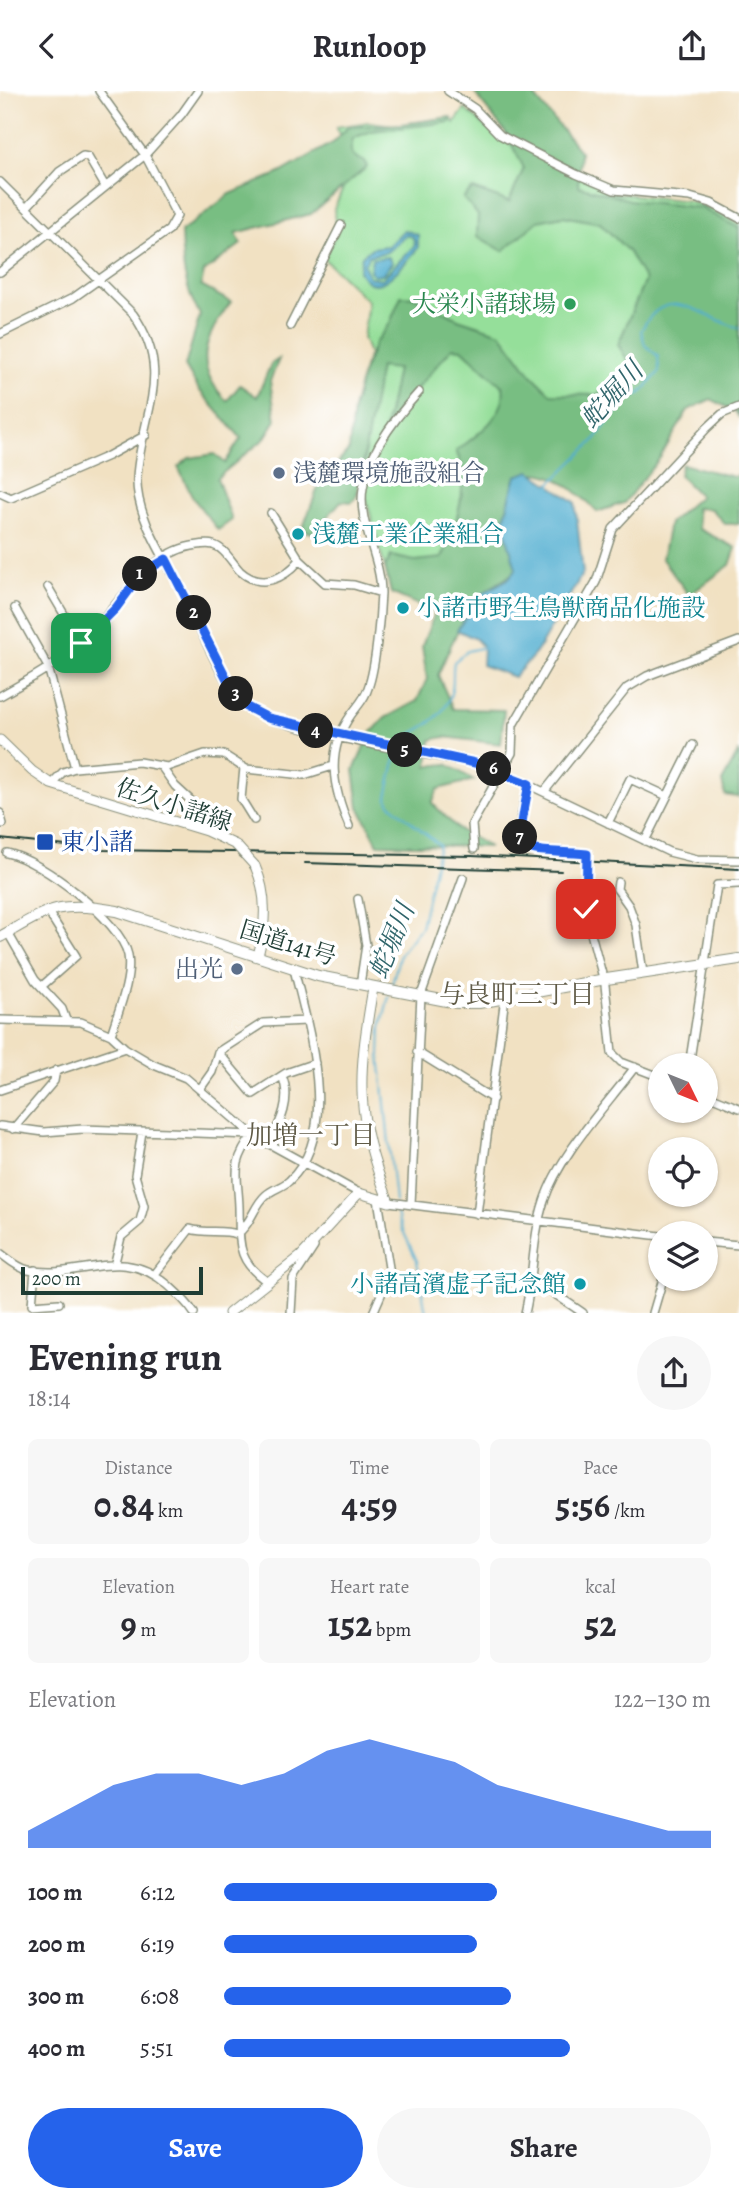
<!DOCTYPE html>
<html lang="en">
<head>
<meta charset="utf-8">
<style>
	:root { --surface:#fff; --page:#f7f7f7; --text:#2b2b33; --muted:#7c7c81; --accent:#2563eb }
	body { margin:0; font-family:Alegreya,"Noto Serif JP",serif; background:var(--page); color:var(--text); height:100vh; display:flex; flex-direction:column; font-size:26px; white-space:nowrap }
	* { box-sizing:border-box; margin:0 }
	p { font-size:23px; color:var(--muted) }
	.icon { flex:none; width:38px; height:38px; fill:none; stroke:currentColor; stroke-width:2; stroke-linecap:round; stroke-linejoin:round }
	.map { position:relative; height:1222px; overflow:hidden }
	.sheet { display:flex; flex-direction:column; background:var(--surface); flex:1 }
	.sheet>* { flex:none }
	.needle { width:46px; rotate:133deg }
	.controls { position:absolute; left:648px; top:962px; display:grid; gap:14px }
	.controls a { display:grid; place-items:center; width:70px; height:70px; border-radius:50%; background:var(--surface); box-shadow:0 2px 5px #0004; font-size:35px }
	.scale { position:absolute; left:21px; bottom:18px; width:182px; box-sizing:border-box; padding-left:7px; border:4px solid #1f3d34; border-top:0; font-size:19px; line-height:24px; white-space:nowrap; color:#1f3d34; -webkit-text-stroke:5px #fff; paint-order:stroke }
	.pin { position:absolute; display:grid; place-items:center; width:60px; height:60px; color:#fff; margin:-30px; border-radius:14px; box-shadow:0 4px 10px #0006 }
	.km { position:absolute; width:35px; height:35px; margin:-18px; border-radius:50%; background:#222; color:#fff; font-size:19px; line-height:35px; text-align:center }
	.round { display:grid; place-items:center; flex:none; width:74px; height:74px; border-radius:37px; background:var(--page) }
	.headline { display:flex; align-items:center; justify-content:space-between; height:119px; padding:0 28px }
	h1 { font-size:38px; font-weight:600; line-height:52px }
	.stats { display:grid; grid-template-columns:repeat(3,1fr); gap:10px; height:119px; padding:7px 28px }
	.stats div { display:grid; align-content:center; border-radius:10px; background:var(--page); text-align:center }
	.stats b { font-size:35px; font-weight:600 }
	.stats small { font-size:19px; font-weight:400 }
	.stats p { font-size:19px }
	.chart { height:196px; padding:14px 28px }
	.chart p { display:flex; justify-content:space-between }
	.chart svg { width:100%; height:126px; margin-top:7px; fill:var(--accent); opacity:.7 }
	.primary-button { display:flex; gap:14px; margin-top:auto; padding:14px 28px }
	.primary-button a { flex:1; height:80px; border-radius:42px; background:var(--accent); color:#fff; font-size:28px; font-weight:600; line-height:80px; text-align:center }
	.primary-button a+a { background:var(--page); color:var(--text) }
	ul { padding:0 28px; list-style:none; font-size:23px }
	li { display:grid; grid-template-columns:112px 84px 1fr; align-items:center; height:52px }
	li i { height:18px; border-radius:9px; background:var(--accent) }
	header { display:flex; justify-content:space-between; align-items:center; height:91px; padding:0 28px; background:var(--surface); font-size:32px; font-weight:600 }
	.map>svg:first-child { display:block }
	.green { fill:#95df9a; stroke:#5a8e67; stroke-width:2 }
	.forest { fill:#78be82; stroke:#4c7e5b; stroke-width:2 }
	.water { fill:#51aed0; stroke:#387682; stroke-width:2; fill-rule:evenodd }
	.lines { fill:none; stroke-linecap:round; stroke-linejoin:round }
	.stream { stroke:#51aed0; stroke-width:2 }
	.minor-casing { stroke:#888f7b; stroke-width:10 }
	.major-casing { stroke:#888f7b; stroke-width:11 }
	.highway-casing { stroke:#888f7b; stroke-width:12 }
	.minor { stroke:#fff; stroke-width:7 }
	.major { stroke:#fff; stroke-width:9 }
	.highway { stroke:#fff; stroke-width:10 }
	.rail { stroke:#1f3d34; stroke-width:2 }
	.minor-bridge-casing { stroke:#888f7b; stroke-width:10; stroke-linecap:butt }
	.major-bridge-casing { stroke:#888f7b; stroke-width:11; stroke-linecap:butt }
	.minor-bridge { stroke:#fff; stroke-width:7 }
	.major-bridge { stroke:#fff; stroke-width:9 }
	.route-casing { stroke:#fff; stroke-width:14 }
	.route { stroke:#2563eb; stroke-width:9 }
	.leisure-dot { fill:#2e9e5b; stroke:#fff; stroke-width:2.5 }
	.service-dot { fill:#5c6f8a; stroke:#fff; stroke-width:2.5 }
	.culture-dot { fill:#0f9aa8; stroke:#fff; stroke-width:2.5 }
	.transit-dot { fill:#1a4fb4; stroke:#fff; stroke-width:2.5 }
	.labels { text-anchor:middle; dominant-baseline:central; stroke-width:7; stroke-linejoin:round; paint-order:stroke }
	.leisure-label { font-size:24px; fill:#27864d; stroke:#fff; text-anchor:end }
	.service-label { font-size:24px; fill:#4e5e75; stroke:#fff; text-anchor:start }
	.culture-label { font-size:24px; fill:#0d838f; stroke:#fff; text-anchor:start }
	.street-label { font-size:24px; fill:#1f3d34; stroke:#fff }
	.transit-label { font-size:24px; fill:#164399; stroke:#fff; text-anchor:start }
	.water-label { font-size:26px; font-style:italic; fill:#30656b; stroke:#fff }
	.neighbourhood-label { font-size:26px; fill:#605b47; stroke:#fff }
</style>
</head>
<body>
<header><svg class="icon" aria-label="back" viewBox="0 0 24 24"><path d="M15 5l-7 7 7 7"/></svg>Runloop<svg class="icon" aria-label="share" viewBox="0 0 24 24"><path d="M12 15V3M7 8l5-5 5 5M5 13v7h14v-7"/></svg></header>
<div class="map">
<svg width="739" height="1222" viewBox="0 0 739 1222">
	<rect width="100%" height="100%" fill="#fff"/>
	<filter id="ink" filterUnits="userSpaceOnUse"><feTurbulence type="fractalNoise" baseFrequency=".0143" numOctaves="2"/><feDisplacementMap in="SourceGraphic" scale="14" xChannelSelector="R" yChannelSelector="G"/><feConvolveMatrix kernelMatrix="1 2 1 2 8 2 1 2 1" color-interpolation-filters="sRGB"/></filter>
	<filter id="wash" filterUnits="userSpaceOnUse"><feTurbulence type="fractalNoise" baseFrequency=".00686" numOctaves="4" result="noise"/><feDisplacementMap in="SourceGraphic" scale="28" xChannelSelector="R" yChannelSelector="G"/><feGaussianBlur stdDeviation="1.57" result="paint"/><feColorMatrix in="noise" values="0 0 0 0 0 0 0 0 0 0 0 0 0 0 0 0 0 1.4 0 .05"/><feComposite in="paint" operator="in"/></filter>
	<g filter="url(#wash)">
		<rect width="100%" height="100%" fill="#f1e1c2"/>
		<path class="green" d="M465,18L499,47L615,102L689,110L711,117L739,133V230L647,248L611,325L540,311L493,409L504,473L388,488L363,396L366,346L363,281L369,263L363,247L368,210L323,167L336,143L334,118L351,79L343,49L336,38L337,36L369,31L394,34L451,26L454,32Z"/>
		<path class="forest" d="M473,0H530L580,60L578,95L630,109L701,117L739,137V327L736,321L711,308L688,319L660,367L624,412L597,421C576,399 548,373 516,385L503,432L517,478C507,490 491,493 481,505C461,527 450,556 438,584L453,618L504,619L501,653L444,646L431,649L428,675L447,673L474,689L438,698L432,712L458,738L490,756L378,753L359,716L354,679L370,643L385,627L417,610L427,588L422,555L435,521L391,502L385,476L391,465L415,470L442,467C455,437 472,391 456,360C476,345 508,324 503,296L462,258L452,257L396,321L383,347L397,278L380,276L357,404L352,411L341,410L313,442L302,439L319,394L349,359L353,318L363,281L375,252L390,232L401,205L417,206L458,228L501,242L531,283L551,303L596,304L632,276L618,254L645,189L628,160L600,132L563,125L538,130L503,160L477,145L478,124L463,107L473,98L509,111L524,77L505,41Z
			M451,26L450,31L372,40L353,47L351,59L353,65L365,71L367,76L311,123L236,142L241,153L204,181L201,195L231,211C204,246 192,275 227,310L240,294L257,306L271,273L279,268L270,290L276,329L264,348L217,387L232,429L218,439L193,407L178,376L189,367L215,363L225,372L241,347L199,299L185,275L200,224C184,198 182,172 181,141L230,103L280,82L334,51L348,36L404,33Z
			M682,373L734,386L739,383V433H725L711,418L696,417L699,438L736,457L730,474L689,504L662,468L669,432L700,405L679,384Z
			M739,660V706L725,704L722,691Z"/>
		<path class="water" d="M404,139L418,144V157C405,171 376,214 359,180L362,165L372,157L388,155ZM406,144L413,146L415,154L382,188L369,186L364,174L369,165L387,161Z
			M388,166L392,172L383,183L374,184L370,180L372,168Z
			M530,380L575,411L583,482L536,562L514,586L482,574L483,556L476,548L457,539L483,502L508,488L516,478L503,432L516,385Z"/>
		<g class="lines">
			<path class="stream" d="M551,396V392L594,350L624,310L641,302L659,281L658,265L645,254L641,240C667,188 704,228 739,237
				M399,656L402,648C423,637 447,625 452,599C454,589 452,580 454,571L467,560L485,556
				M391,896L400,863L421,836L439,754L390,713L387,706L397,661
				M389,905L381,936L380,964L395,1111
				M396,1116L399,1131L417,1170L426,1222"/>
		</g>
	</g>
	<g filter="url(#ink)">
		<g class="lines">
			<defs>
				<path id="minor" d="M448,0L475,18L500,44L576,83L614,99L690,106L711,112L739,127
					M0,91L133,223C175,282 141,323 137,386C135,424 164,466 181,498C197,528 221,593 245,614C273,640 430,664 475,672L502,681L669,761L697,768L739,769
					M27,116L59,81L83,65L88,66L105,95
					M0,181L145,64L181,24L198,0
					M290,235L341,134
					M0,243L73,207L169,139L177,125L145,64L99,0
					M0,402L11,407L108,365L146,344
					M271,422L300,469L325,492L354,494L381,502
					M48,496L81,552
					M15,517L48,576L75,677
					M0,605C27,590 58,573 81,552C114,522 145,463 192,455C199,454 207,452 213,454C225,457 232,472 240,480C261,499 284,488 300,469
					M161,675L175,695L212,729
					M244,677L241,708L254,729
					M51,693L63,681L75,677L139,671L167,676L205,663L224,664L246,678L304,684L333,675
					M529,693C525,712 511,747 530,759L587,763V767
					M544,701L627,597L647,585L739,550
					M0,722L3,733
					M608,732L630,688L667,705
					M349,735C333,697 325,661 351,624C358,614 365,608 368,597C376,576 380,525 381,502C381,466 357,432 363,397C368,362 396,326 419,301
					M645,750L693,654
					M474,758L472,733L512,662L513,634L596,491L613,438L706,338L722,323L739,316
					M7,762C41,769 121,830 128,864C132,889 118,920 111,944
					M618,791L617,798L629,815L636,834L643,882
					M586,801V824L605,894L612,962L621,971L660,986
					M358,808L366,854L360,894
					M8,842L35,889L62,918L66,929
					M42,895L76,865L47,819
					M0,929L81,931L111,944L125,957L154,974L186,987L253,1044L359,1102
					M307,930L263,932L218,961L253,1003L286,982L315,972
					M417,961L493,1008
					M689,975L717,794L739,793
					M200,998L212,981L218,961
					M0,999L125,957
					M705,1003L739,1017
					M0,1035L44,1041L83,1038L253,1044
					M13,1038L54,990L56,979
					M253,1044C230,1074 238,1083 239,1116C240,1151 235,1169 268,1191
					M269,1053C281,1031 292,1008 282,985
					M389,1111L660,1145
					M411,1113L421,904L463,787
					M477,1123L505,906
					M237,1143C251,1134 254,1114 266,1104C273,1098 282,1096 289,1090C342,1041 308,937 294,878
					M705,1151L739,1154
					M0,1162C8,1168 18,1177 28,1179C81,1190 120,1152 168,1194C178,1203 187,1211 194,1222
					M115,1171L121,1146L140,1130L144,1115L135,1084L142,1041
					M35,1179L32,1214L59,1212
					M155,1183L190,1138C206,1143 221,1138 237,1143
					M533,1188L583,1222
					M291,1222L293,1188L314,1156
					M373,1222L390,1183L378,1108
					M525,1222C534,1185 532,1146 544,1110C559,1064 605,1016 635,976
					M653,1222L663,1188"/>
				<path id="major" d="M0,649L32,680L51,693L206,740L236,754
					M255,775C268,804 266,834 258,865
					M373,897C357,990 355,1023 389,1111
					M229,1222L301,1165L359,1102L389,1111"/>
				<path id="highway" d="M0,846C49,818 58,809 117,820L318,885L457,912H479L600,889L739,868"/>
			</defs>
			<use href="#minor" class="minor-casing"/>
			<use href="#major" class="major-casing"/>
			<use href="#highway" class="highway-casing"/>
			<use href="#minor" class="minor"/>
			<use href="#major" class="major"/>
			<use href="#highway" class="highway"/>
			<path class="rail" d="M0,748L104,759L472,765L739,778
				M305,772L561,780"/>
			<defs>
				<path id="minor-bridge" d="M586,801L587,767"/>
				<path id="major-bridge" d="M236,754L255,775"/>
			</defs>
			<use href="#minor-bridge" class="minor-bridge-casing"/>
			<use href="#major-bridge" class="major-bridge-casing"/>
			<use href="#minor-bridge" class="minor-bridge"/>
			<use href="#major-bridge" class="major-bridge"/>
		</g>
	</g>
	<g class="lines" filter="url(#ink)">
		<defs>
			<path id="route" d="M81,552L116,517L141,483L166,468L230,594L245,615L268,627L475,672L529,693C514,770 515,757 587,763L586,818"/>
		</defs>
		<use href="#route" class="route-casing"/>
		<use href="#route" class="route"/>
	</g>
	<circle class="leisure-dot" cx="570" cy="213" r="7"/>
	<g class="service-dot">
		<circle cx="279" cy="382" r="7"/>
		<circle cx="237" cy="878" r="7"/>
	</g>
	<g class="culture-dot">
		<circle cx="298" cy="443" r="7"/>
		<circle cx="403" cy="517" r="7"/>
		<circle cx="580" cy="1193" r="7"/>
	</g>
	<rect class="transit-dot" x="36" y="742" width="18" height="18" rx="3.5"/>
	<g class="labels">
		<g class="leisure-label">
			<text x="556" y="213">大栄小諸球場</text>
		</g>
		<g class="service-label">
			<text x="293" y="382">浅麓環境施設組合</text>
			<text x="223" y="878" text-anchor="end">出光</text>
		</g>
		<g class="culture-label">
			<text x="312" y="443">浅麓工業企業組合</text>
			<text x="417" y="517">小諸市野生鳥獣商品化施設</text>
			<text x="566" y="1193" text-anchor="end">小諸高濱虚子記念館</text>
		</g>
		<g class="street-label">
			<text transform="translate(174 714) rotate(18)">佐久小諸線</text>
			<text transform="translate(288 852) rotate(17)">国道141号</text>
		</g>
		<g class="transit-label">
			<text x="61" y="751">東小諸</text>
		</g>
		<g class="water-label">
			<text transform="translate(612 304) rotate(-48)">蛇堀川</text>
			<text transform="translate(392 850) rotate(-68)">蛇堀川</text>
		</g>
		<g class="neighbourhood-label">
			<text x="517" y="903">与良町三丁目</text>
			<text x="311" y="1044">加増一丁目</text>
		</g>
	</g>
</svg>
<div class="controls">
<a><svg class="needle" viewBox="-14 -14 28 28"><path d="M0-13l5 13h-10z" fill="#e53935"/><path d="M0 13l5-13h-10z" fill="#7c7c81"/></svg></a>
<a><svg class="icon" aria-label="locate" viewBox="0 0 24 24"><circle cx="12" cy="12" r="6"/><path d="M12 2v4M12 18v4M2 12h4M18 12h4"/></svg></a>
<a><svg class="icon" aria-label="layers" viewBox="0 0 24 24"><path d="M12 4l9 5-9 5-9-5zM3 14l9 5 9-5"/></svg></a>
</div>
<div class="scale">200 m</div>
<div class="pin" style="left:81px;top:552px;background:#1e9e55"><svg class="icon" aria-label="arrive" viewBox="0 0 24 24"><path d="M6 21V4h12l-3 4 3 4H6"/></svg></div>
<div class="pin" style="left:586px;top:818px;background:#d93025"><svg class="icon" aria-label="check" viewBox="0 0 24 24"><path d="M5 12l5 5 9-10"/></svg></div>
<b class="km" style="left:140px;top:483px">1</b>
<b class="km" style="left:194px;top:522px">2</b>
<b class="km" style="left:236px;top:603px">3</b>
<b class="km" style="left:316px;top:640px">4</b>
<b class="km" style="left:405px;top:659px">5</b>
<b class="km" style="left:494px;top:678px">6</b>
<b class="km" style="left:520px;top:746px">7</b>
</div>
<section class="sheet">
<div class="headline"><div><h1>Evening run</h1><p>18:14</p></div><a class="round"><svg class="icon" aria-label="share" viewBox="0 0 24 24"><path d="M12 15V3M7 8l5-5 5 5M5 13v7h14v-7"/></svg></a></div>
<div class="stats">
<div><p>Distance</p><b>0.84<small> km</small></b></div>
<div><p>Time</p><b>4:59</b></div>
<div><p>Pace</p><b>5:56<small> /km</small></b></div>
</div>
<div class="stats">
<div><p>Elevation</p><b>9<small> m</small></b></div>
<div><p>Heart rate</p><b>152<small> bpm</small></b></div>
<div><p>kcal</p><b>52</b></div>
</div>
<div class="chart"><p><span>Elevation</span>122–130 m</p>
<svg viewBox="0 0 160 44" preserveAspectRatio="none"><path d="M0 44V38L10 30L20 22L30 18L40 18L50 22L60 18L70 10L80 6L90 10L100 14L110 22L120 26L130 30L140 34L150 38L160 38V44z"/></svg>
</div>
<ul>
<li><b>100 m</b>6:12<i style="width:56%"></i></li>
<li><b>200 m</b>6:19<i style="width:52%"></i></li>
<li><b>300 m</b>6:08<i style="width:59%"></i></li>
<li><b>400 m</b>5:51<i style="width:71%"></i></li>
</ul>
<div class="primary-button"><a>Save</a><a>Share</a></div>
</section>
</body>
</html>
